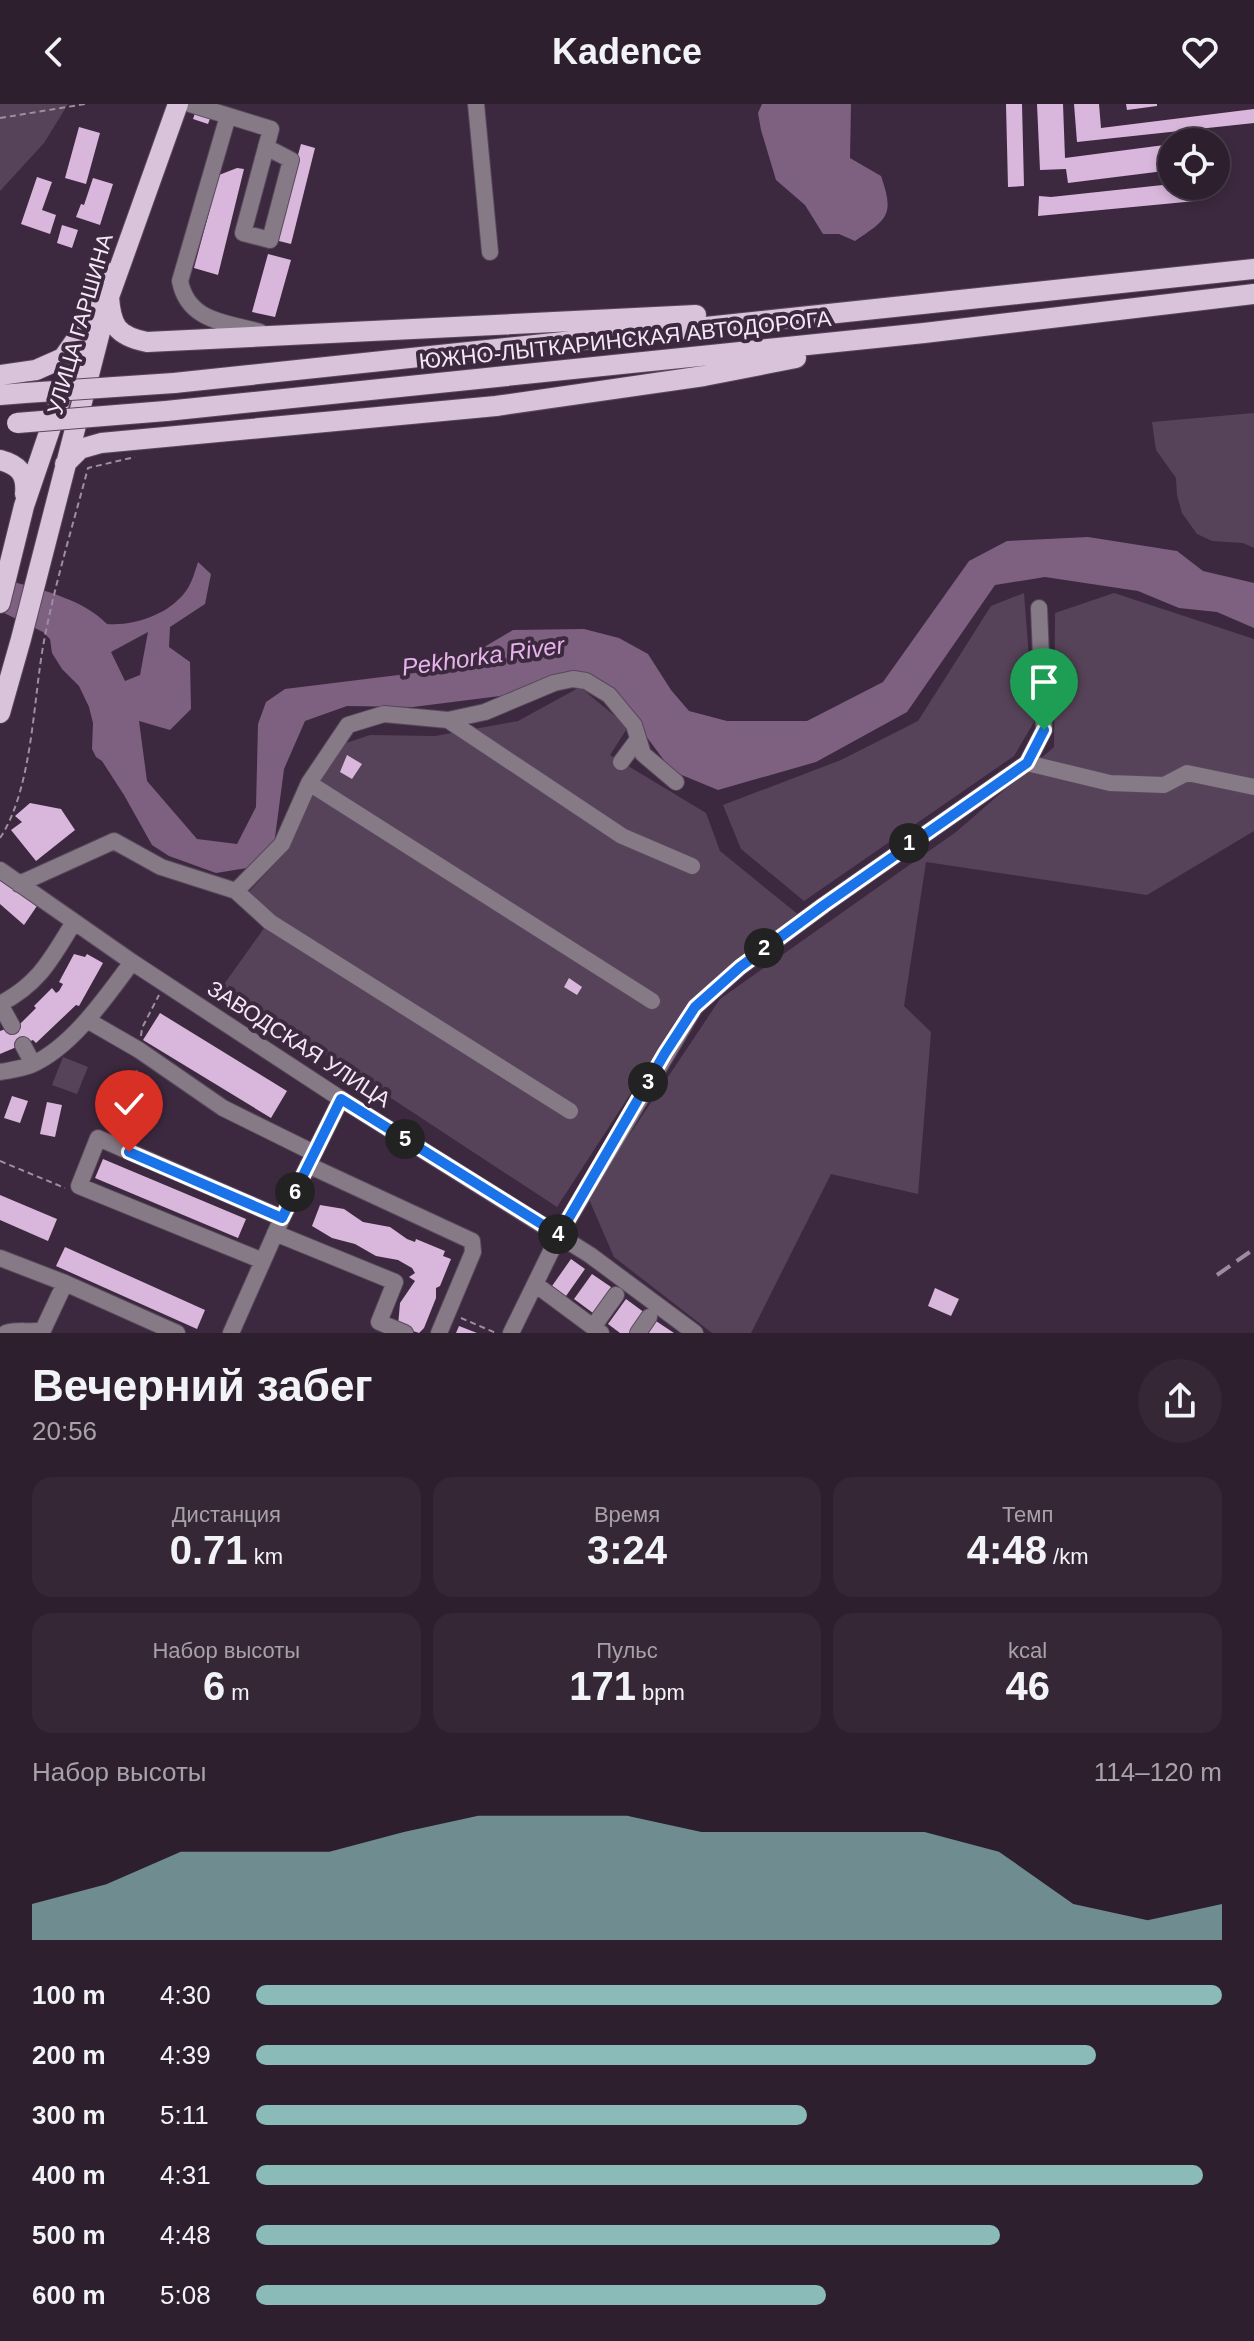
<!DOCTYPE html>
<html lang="ru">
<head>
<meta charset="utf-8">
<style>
	:root { --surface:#2e1f2f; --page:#362737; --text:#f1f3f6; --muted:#a7a2aa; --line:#493d4b; --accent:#8bbbb9 }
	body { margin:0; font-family:Arial,sans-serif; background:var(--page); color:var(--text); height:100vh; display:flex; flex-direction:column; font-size:30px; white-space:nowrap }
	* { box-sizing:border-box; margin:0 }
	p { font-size:26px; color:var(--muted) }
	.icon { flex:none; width:44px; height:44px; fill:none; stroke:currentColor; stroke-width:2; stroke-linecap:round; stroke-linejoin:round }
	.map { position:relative; height:1229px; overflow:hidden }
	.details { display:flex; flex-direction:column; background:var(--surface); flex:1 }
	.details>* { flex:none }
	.buttons { position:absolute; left:1158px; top:24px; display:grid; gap:16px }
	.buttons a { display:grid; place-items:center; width:72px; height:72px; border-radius:50%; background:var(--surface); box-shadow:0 4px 12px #0003,0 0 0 2px var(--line); font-size:40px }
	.pin { position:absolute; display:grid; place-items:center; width:68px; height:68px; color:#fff; margin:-82px -34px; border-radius:50% 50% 50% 0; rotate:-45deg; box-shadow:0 0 8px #0007 }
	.pin .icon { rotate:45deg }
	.km { position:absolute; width:40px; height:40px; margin:-20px; border-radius:50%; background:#222; color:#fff; font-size:22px; line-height:40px; text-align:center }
	.round { display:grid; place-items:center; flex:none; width:84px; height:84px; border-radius:42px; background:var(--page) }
	.overview { display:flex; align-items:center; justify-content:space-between; height:136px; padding:0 32px }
	h1 { font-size:44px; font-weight:800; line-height:60px }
	.stats { display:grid; grid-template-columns:repeat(3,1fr); gap:12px; height:136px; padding:8px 32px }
	.stats div { display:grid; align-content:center; border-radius:20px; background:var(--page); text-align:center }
	.stats b { font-size:40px; font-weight:800 }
	.stats small { font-size:22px; font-weight:400 }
	.stats p { font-size:22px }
	.chart { height:224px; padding:16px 32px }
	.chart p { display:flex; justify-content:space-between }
	.chart svg { width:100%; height:144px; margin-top:8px; fill:var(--accent); opacity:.7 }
	ul { padding:0 32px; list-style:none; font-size:26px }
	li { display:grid; grid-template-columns:128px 96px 1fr; align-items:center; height:60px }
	li i { height:20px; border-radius:10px; background:var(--accent) }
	header { display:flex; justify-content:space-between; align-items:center; height:104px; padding:0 32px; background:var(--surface); font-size:36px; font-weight:800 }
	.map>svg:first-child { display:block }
	.green { fill:#574359 }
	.water { fill:#7e6081; fill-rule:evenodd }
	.building { fill:#d9b7dc }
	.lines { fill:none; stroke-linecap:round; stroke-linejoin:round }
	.minor-casing { stroke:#5a475c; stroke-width:18 }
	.major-casing { stroke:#5a475c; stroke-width:22 }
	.path { stroke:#9e8ea0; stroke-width:2; stroke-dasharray:6 4; stroke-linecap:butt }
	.minor { stroke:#857a86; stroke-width:16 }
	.major { stroke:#d9c3db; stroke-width:20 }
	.rail { stroke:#9b8b9d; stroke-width:4; stroke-dasharray:16 8; stroke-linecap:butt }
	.major-bridge-casing { stroke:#5a475c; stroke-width:22; stroke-linecap:butt }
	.major-bridge { stroke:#d9c3db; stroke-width:20 }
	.route-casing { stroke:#fff; stroke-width:16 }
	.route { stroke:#1a73e8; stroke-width:10 }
	.labels { text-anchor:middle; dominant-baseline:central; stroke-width:8; stroke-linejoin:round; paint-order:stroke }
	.street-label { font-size:22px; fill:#f4e7f5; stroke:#3d293f }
	.water-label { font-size:24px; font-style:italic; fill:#e6b4eb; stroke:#3d293f }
</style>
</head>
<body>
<header><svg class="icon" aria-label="back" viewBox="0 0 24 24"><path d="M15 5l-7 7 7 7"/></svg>Kadence<svg class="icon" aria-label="heart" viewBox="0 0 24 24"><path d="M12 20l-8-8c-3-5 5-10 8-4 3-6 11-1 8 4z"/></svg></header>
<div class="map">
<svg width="1254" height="1229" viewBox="0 0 1254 1229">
	<rect width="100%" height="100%" fill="#3d293f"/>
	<path class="green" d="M0,0H68L44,39L0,87Z
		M1254,309V444L1243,439L1212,437L1197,430L1182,409L1177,391L1176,374L1156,346L1152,318Z
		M1024,489L1034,618L1014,652L804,797L741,745L723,701L841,656L918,617L991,502Z
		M1114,489L1254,535V727L1147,791L926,758L904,902L931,928L918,1090L831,1070L751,1229H712L614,1153L588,1093L720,895L956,728L1054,643L1055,509Z
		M580,583L628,623L610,651L706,709L720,747L800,812L688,901L557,1103L222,883L272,813L246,791L284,750L331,644L370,631L435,632L518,617Z
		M63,953L88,963L77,990L52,981Z"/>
	<path class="water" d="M762,0H851L850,54L881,72C895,112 887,115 855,137L839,130H823L805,101L776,76L761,26L758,9Z
		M1088,433L1177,447L1203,467L1254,479V524L1217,508L1179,504L1138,487L1045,473L995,481L907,608L816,658L718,686L672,667L640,624L584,570L523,589L413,603L347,602L305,617L284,665L274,741L247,764L216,769L169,752L152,741L124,691L102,657L96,653L92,645L93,619L89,603L79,582L62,565L52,549L50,535L43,528L0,507V474C36,485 81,493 107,520C136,522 169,510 186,487C192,479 195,467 198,458L211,470L205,500L170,523L169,543L190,558L191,605L170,626L139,617L147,677L197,735L237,740L256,703L258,620L266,598L285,585L447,565L513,526L584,525L619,534L648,550L671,586L689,607L727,617H807L883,578L969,457L1007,437ZM148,528L140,571L125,577L111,548Z"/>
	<path class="building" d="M1006,0H1022L1024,82L1008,83Z
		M1037,0H1063L1065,54L1172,40V66L1068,79L1066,65L1040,66Z
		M1074,0H1099L1101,24L1254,5V19L1077,38Z
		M1126,0H1157V2L1127,6Z
		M196,6L211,12L208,20L193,15Z
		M79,23L100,29L86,80L65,74Z
		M301,40L315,44L291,140L275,136Z
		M237,64L244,65L218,171L194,164L219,71Z
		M37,73L52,78L42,106L56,111L50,130L21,120Z
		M93,74L113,80L100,121L76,113L81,100L84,101Z
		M1172,80L1194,82L1196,97L1038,112L1039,92L1051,93Z
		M62,121L78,126L72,144L57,139Z
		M268,150L291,156L275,213L252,208Z
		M347,651L362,660L352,675L340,668Z
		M30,699L61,705L75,726L36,757L11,726L22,718L15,712Z
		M0,774L39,799L24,821L0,800Z
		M74,850L85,853L87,850L103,859L79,902L76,901L36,939L33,936L0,950V927L20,920L36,904L34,902L52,884L56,889L59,887L63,880L59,878Z
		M569,874L582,883L577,891L564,883Z
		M160,909L287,987L271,1014L143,936Z
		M12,992L28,997L20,1019L4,1014Z
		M47,998L62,1001L55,1033L40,1030Z
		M103,1055L246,1115L238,1134L95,1074Z
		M0,1091L57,1115L48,1137L0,1116Z
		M320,1101L344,1105L363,1118L390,1123L407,1135L415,1138L416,1135L445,1147L443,1152L451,1155L440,1182L436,1184V1194L424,1224L419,1229L398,1222L400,1199L415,1177L409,1173L415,1169L412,1164L398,1156L376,1152L355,1140L332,1134L312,1122Z
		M65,1143L205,1206L197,1225L56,1162Z
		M571,1155L585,1165L566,1192L552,1182Z
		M592,1170L611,1183L593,1209L574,1195Z
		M935,1184L959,1195L951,1212L928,1202Z
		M626,1195L645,1209L631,1229H620L608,1220Z
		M656,1217L674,1229H648Z
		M459,1222L477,1229H456Z"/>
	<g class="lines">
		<defs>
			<path id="minor" d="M190,0L271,25L243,129L270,136L291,56L266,43
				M476,0L490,148
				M228,12L180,177C188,218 226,218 260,228
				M448,616L485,608L554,579L573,575L586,577L609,591L634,621L643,650L676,678
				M621,658L638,635
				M1027,659L1110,679L1164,681L1187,669L1254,683
				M309,679L348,621L384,610L448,616L622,732L692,762
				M0,766L132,858L341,995L590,1151L695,1229
				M19,780L114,737L161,763L236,787L270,818L570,1007
				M236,787L282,740L309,679L652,897
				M0,900C40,879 51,855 74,818
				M0,900L12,922
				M87,916L139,946L223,1004L314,1049
				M23,941L33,960
				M0,968C10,966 21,965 31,961C72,943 106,893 132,858
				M308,1061L472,1137L473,1148L439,1229
				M275,1129L395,1178L379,1218L405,1229
				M0,1154L65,1179L177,1229
				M263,1157L79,1082L98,1034L282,1114
				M535,1180L601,1229
				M593,1223L616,1191
				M6,1229C19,1225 29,1229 43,1226L65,1179
				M231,1229L282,1114L341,995
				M511,1229L559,1131L695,903L740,863L824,801L1027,659L1044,626L1039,504
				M638,1229L649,1213"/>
			<path id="major" d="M109,193C111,222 117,232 147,238L696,211
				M0,271L36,266L63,254L75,237
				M174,279L1254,165
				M0,291L25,289
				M166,307L924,229L1254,190
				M0,356C19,361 27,370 25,390
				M65,360L80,345L101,339L496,302L704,272L796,254
				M0,499L24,402L104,167
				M0,609L21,535L109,193L178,0"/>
		</defs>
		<use href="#minor" class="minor-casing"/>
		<use href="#major" class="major-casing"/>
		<path class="path" d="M0,14L85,0
			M0,734C33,684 33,595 44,537C55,479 73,421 88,364L135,353
			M141,932L142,924L159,891
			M130,1032L137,963
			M0,1057L65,1084
			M461,1214L496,1229"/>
		<use href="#minor" class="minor"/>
		<use href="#major" class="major"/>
		<path class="rail" d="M1217,1171L1254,1145"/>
		<defs>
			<path id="major-bridge" d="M25,289L174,279
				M17,319L166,307"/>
		</defs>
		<use href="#major-bridge" class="major-bridge-casing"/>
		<use href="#major-bridge" class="major-bridge"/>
	</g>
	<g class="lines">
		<defs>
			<path id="route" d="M129,1048L282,1114L341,995L559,1131L665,949L695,903L740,863L824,801L1027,659L1044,626"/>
		</defs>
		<use href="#route" class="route-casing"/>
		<use href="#route" class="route"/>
	</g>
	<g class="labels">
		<g class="street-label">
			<text transform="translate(80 220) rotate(-74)">УЛИЦА ГАРШИНА</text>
			<text transform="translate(625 236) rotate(-6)">ЮЖНО-ЛЫТКАРИНСКАЯ АВТОДОРОГА</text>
			<text transform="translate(299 940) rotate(33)">ЗАВОДСКАЯ УЛИЦА</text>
		</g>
		<g class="water-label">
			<text transform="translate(483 552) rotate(-8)">Pekhorka River</text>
		</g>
	</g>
</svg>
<div class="buttons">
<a><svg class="icon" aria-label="locate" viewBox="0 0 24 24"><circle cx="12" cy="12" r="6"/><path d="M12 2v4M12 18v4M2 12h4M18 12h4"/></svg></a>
</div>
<div class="pin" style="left:1044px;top:626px;background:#1e9e55"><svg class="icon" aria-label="arrive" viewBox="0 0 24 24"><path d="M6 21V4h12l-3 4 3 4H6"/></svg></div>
<div class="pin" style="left:129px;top:1048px;background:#d93025"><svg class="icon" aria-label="check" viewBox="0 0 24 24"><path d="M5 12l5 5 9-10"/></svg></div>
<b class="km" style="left:909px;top:739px">1</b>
<b class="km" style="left:764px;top:844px">2</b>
<b class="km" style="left:648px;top:978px">3</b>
<b class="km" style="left:558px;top:1130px">4</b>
<b class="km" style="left:405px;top:1035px">5</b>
<b class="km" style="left:295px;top:1088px">6</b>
</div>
<section class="details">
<div class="overview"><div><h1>Вечерний забег</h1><p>20:56</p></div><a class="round"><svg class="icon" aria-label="share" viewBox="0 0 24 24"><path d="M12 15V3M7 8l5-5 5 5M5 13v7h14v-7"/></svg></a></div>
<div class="stats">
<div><p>Дистанция</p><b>0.71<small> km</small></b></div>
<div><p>Время</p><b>3:24</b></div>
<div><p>Темп</p><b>4:48<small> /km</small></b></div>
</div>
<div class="stats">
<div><p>Набор высоты</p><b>6<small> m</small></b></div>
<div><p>Пульс</p><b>171<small> bpm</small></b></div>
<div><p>kcal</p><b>46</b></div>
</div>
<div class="chart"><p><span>Набор высоты</span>114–120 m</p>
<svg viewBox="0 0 160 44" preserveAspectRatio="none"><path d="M0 44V33L10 27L20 17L30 17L40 17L50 11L60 6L70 6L80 6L90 11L100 11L110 11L120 11L130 17L140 33L150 38L160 33V44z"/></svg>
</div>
<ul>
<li><b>100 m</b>4:30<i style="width:100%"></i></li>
<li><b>200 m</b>4:39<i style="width:87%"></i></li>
<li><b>300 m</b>5:11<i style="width:57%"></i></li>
<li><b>400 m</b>4:31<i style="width:98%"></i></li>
<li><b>500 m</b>4:48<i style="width:77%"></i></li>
<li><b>600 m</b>5:08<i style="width:59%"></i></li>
</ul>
</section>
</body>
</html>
